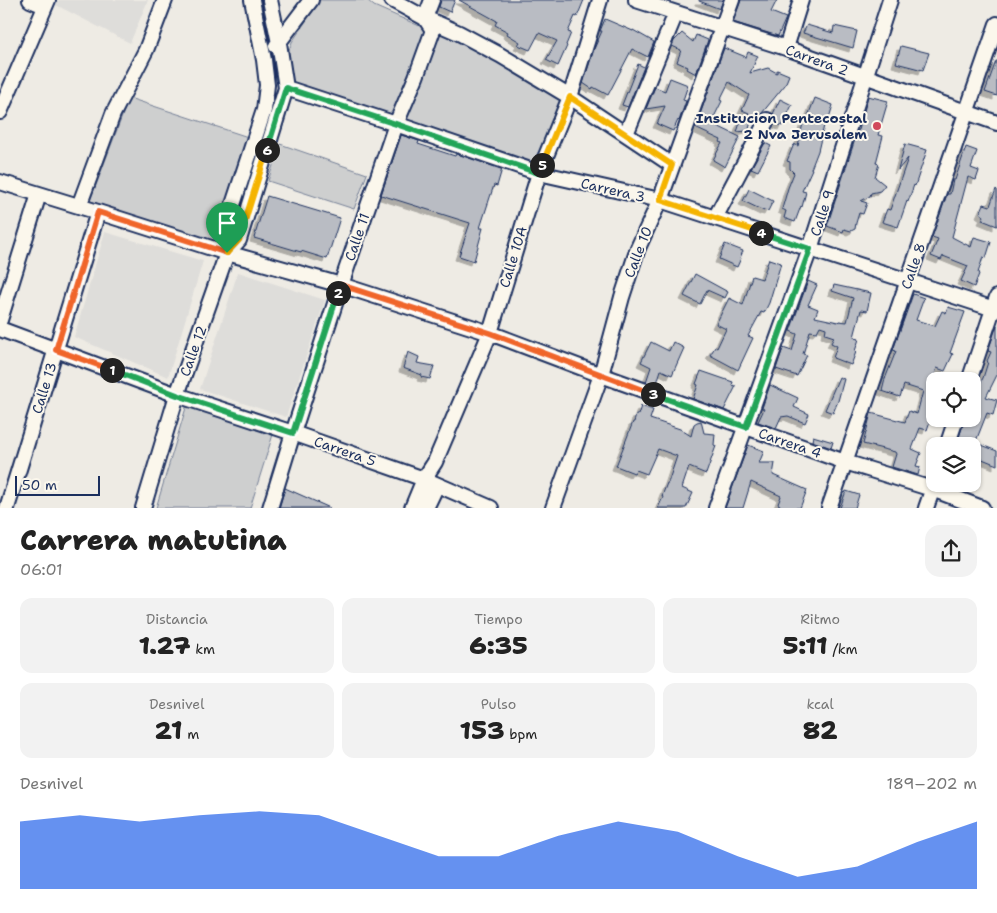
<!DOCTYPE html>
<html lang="es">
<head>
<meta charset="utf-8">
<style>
	:root { --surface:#fff; --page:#f2f2f2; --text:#222; --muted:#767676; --accent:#2563eb }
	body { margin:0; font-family:"Shantell Sans",sans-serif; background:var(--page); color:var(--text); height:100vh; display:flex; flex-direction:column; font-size:19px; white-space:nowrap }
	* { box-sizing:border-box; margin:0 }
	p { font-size:16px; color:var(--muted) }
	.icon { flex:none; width:28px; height:28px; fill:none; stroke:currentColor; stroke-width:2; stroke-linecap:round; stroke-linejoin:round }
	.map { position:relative; height:508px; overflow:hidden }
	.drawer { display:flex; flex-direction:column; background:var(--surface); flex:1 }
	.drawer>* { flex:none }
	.fabs { position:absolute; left:926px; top:372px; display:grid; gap:10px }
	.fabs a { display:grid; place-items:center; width:55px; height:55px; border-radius:10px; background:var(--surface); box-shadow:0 1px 4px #0004; font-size:25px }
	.scale { position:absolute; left:15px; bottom:12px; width:85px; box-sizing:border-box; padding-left:5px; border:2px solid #1b2f5e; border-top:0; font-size:14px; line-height:18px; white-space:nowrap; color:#1b2f5e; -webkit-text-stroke:4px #fbf7ec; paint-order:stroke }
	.pin { position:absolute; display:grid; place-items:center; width:42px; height:42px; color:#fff; margin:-51px -21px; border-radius:50% 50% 50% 0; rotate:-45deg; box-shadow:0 0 5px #0007 }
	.pin .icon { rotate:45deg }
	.km { position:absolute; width:25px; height:25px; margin:-12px; border-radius:50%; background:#222; color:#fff; font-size:14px; line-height:25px; text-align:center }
	.round { display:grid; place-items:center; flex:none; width:52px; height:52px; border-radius:15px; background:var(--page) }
	.overview { display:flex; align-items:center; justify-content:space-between; height:85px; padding:0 20px }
	h1 { font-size:28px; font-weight:800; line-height:38px }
	.metrics { display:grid; grid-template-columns:repeat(3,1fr); gap:8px; height:85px; padding:5px 20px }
	.metrics div { display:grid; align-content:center; border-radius:12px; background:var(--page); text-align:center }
	.metrics b { font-size:25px; font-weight:800 }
	.metrics small { font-size:14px; font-weight:400 }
	.metrics p { font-size:14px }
	.chart { height:140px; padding:10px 20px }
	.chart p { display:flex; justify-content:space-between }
	.chart svg { width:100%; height:90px; margin-top:5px; fill:var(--accent); opacity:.7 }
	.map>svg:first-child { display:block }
	.built { fill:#deddda }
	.green { fill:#cecfcf; stroke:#747f96 }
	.building { fill:#b9bcc3; stroke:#1b2f5e; filter:url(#shadow) }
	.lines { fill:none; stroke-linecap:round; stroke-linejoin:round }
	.minor-casing { stroke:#1b2f5e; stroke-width:18 }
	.minor { stroke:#fbf7ec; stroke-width:14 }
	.split-1-casing { stroke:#fff; stroke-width:10 }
	.split-2-casing { stroke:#fff; stroke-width:10 }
	.split-3-casing { stroke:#fff; stroke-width:10 }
	.split-4-casing { stroke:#fff; stroke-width:10 }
	.split-5-casing { stroke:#fff; stroke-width:10 }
	.split-6-casing { stroke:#fff; stroke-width:10 }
	.split-7-casing { stroke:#fff; stroke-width:10 }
	.split-1 { stroke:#f0652b; stroke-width:6 }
	.split-2 { stroke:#22a559; stroke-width:6 }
	.split-3 { stroke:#f0652b; stroke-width:6 }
	.split-4 { stroke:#22a559; stroke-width:6 }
	.split-5 { stroke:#f5b400; stroke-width:6 }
	.split-6 { stroke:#22a559; stroke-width:6 }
	.split-7 { stroke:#f5b400; stroke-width:6 }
	.poi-dot { fill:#d1495b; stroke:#fbf7ec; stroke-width:2 }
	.labels { text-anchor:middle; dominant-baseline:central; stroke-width:4; stroke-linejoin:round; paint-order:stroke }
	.street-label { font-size:14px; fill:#1b2f5e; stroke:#fbf7ec }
	.poi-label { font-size:14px; font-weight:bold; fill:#1b2f5e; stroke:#fbf7ec; text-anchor:end }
</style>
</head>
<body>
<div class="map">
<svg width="997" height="508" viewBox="0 0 997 508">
	<defs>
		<filter id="shadow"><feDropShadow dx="-4" dy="4" stdDeviation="0" flood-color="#0004"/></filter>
	</defs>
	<rect width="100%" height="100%" fill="#eeebe4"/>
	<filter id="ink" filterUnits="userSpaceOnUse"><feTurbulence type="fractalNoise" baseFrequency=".02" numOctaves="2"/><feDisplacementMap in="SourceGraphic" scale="10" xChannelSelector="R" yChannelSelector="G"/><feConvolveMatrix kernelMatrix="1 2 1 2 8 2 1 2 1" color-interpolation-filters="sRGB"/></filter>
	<g filter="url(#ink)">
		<path class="built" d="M58,0H148L130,43L56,5Z
			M105,232L203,261L168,377L74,337Z
			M238,272L325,300L286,417L200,389Z"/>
		<path class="green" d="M320,0H367L374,6L431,31L392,118L336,102L289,80L285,61L292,42Z
			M435,28L567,98L543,146L529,165L400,122Z
			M129,98L248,137L214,242L90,201Z
			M280,144L367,174L354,209L268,181Z
			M188,401L275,428L250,508H156Z"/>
		<path class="building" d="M441,0H455L450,12L439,7Z
			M459,0H584L577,17L575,16L568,32L571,33L566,45L567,46L558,66L546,60L557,41L539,33L530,50L518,45L520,42L507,34L508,32L495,25L497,21Z
			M699,0H723L720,9L699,1Z
			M741,0H777L771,12L786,18L778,36L733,22Z
			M605,19L633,31V30L654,42L648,57L632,49L608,95L593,87L592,89L583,83L594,49L602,31H600Z
			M807,25L833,33L834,26L857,31L853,48L803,33Z
			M682,33L693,42L696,35L708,40L696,74L687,69L688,67L677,62L681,50L672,46L674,41Z
			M901,46L929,53L923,70L896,63Z
			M724,48L746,57L748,52L758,56L750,73L768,68L777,73V70L789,75L785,85L762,113L760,115L756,113L750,125L749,129L746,131L737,132L740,123L749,113L742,110L749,95L729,82L720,100L722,101L711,123L740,137L725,167L713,160L722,143L720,142L721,140L695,128Z
			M996,61H997V96L985,92Z
			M638,64L644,67L628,107L622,105Z
			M670,78L688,85L683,100L686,101L679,121L678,120L673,131L657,124L665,106L646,109L655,87L665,91Z
			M868,96L888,101L878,135L883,136L876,163L879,164L875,177L885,185L880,191L871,193L870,196L861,201L867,203L863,214L859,213L856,223L855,229L851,231L844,229L843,232L827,226L858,130H859Z
			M815,98L833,105L829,118L826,117L818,151L811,169H812L802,191L806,192L802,207L801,206L795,222L784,218L786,211L782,209L788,188L794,173L790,169V162L787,161L794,144L798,146L803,123L805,124Z
			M780,99L792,105L782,126L775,123L776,119L773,114Z
			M401,135L419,141L418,144L455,156L456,154L461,155L502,169L497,186L494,185L480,228H483L474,261L459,256L470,223L381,195Z
			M765,143L771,146L758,171L751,168Z
			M905,144L927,150L915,186L914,185L908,202L907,201L898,227L882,222L887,209L890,210L908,158L898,170Z
			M966,147L977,151L971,168L979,171L976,180L968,177L952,237L971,247L974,237L991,242L986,258L983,257L978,273L979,274L974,287L961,281L968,266L943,256L941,260L931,256L938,239L932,237L947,194H950L953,180H955Z
			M749,189L773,201L768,211L764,210V211L743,201Z
			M996,189L997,190V226L982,220L984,216L980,213L984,204L990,206Z
			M267,196L340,218L327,259L301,251V252L254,238Z
			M725,244L743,251L740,258H741L737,267L719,259Z
			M769,259L781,263L769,303L764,313L761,312L748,336L753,338L738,370L710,355L715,347L717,348L726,329L716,324L729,298L743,305L752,276L762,279Z
			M695,274L728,292L725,298L707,290L700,304L684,296Z
			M808,281L817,285L808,305L818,309L815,317L838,322L839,321L847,322L853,298L832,291L834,285L871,293L867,311L861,310L854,337L859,339L855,351L856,352L851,365L833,358L837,346L831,343L834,337L825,334L826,328L820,326L817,332L810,331L803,354L807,355L797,376L776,369L783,348L792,351L797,334L790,331Z
			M913,294L924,298L916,320L935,326L942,311L946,313L948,307L965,312L950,353L953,354L945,371L937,368L931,385L935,386V406L927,430L920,428L912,449L921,453L916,466L920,467L918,475L892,467L896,454L895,452L863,444L871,413L905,422L909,411L917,414L923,391L904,385L900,397L882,391L885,379L896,351L893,350Z
			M997,325V375L986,397L997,400L993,415L987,413L974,446H956L965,419H972V413L979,392L976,391L983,378L988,362L987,361L991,352L988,351Z
			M651,342L669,351L673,342L684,348L672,375L661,370L656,386L646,382L651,367L641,362Z
			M408,352L419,357L417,363L434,366L430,379L421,377L422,375L403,368Z
			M701,371L733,382L732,385L736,386L724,410L693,399L698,385L696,384Z
			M839,377L844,379L838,401L833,413L825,410Z
			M770,385L798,398L794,407L809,414L805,423L788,416L781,417L776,428L758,422L764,409L762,408Z
			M641,406L653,410L650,419L680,429L691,436L694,424L697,422L701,421L704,433L715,434L714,445L716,446L706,474L689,467L682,488L693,493L686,508H658L663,497L662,496L667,483H668L677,456L658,449L647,474L636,470L634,473L616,466L633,422H634L636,415H638Z
			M813,436L833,442L831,448L812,441Z
			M979,444L997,451V465L975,456Z
			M748,445L764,451L759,463H775L773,475L807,490L800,508H779L780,505L778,504L781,496L751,482L743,508H725Z
			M285,488L330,508H279Z
			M846,491L859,495L855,508H840Z"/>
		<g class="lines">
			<defs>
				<path id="minor" d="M30,0L45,6
					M392,0L425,18L459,33L500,55L570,97L672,165
					M636,0L786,48L997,123
					M276,46L311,0
					M786,48L801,0
					M286,88L396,124L539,173L660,200L997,310
					M0,112L48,0
					M626,134L676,13
					M0,182L98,212L227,253L341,285L490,333L601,375L746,427L845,462L932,489L982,508
					M79,206L113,114L146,50L165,0
					M715,218L767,120
					M227,253L223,235L264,110L267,85L264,60L252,0
					M0,320L39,194
					M0,329L177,395L293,433L424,479L491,508
					M969,381L997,297
					M947,446L956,419
					M7,508L98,212
					M143,508L177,395L227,253L239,240L286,88L279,43L270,0
					M270,508L293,433L341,285L396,124L416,77L433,30L425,18L432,0
					M412,508L424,479L435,462L490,333L539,173L570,97L600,0
					M426,508L437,485
					M553,508L601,375L622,297L638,248L660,200L732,0
					M716,508L810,249L890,0
					M829,508L997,24
					M926,508L935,482"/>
			</defs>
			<use href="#minor" class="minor-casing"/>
			<use href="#minor" class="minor"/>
		</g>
	</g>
	<g class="lines" filter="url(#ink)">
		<defs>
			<path id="split-1" d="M112,370L56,350L98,212L227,253"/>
			<path id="split-2" d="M112,370L177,395L293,433L338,293"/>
			<path id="split-3" d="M338,293L341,285L490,333L653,394"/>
			<path id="split-4" d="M653,394L746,427L810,249L761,233"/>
			<path id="split-5" d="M542,165L570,97L672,165L660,200L761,233"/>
			<path id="split-6" d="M267,150L286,88L396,124L538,173L542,165"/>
			<path id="split-7" d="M227,253L239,240L267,150"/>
		</defs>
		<use href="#split-1" class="split-1-casing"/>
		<use href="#split-2" class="split-2-casing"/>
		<use href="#split-3" class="split-3-casing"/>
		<use href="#split-4" class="split-4-casing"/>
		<use href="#split-5" class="split-5-casing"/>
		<use href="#split-6" class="split-6-casing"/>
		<use href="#split-7" class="split-7-casing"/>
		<use href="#split-1" class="split-1"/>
		<use href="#split-2" class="split-2"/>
		<use href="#split-3" class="split-3"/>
		<use href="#split-4" class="split-4"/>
		<use href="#split-5" class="split-5"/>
		<use href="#split-6" class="split-6"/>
		<use href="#split-7" class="split-7"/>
	</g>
	<circle class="poi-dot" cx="877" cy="126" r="5"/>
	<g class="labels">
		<g class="street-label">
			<text transform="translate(817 60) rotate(20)">Carrera 2</text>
			<text transform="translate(613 190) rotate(13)">Carrera 3</text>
			<text transform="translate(822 213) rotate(-72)">Calle 9</text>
			<text transform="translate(357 237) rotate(-71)">Calle 11</text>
			<text transform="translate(638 252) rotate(-69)">Calle 10</text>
			<text transform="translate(513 257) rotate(-73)">Calle 10A</text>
			<text transform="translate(913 266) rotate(-71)">Calle 8</text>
			<text transform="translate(193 351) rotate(-70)">Calle 12</text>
			<text transform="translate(44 388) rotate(-73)">Calle 13</text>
			<text transform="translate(790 443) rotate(19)">Carrera 4</text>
			<text transform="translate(345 451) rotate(19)">Carrera 5</text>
		</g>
		<g class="poi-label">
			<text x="867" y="118">Institucion Pentecostal<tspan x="867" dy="16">2 Nva Jerusalem</tspan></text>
		</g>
	</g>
</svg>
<div class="fabs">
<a><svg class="icon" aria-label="locate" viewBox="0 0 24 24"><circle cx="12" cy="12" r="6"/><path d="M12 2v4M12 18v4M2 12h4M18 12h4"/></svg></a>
<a><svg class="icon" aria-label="layers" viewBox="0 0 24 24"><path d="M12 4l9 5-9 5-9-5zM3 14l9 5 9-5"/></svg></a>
</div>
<div class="scale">50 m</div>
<div class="pin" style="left:227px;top:253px;background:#1e9e55"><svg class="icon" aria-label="arrive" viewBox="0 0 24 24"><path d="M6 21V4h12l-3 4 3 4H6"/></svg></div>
<b class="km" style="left:112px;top:370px">1</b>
<b class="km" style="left:338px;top:293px">2</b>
<b class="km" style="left:653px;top:394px">3</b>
<b class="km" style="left:761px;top:233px">4</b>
<b class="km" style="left:542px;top:165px">5</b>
<b class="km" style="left:267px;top:150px">6</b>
</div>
<section class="drawer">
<div class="overview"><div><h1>Carrera matutina</h1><p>06:01</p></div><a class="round"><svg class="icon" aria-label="share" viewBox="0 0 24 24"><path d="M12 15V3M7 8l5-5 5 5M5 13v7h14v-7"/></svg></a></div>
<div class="metrics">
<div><p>Distancia</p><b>1.27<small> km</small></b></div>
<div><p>Tiempo</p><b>6:35</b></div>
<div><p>Ritmo</p><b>5:11<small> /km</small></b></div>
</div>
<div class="metrics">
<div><p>Desnivel</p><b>21<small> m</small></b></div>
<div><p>Pulso</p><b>153<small> bpm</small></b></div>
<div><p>kcal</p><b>82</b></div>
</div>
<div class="chart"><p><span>Desnivel</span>189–202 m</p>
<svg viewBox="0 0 160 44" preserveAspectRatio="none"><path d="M0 44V11L10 8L20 11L30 8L40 6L50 8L60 18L70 28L80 28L90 18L100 11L110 16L120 28L130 38L140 33L150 21L160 11V44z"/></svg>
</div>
</section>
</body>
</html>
